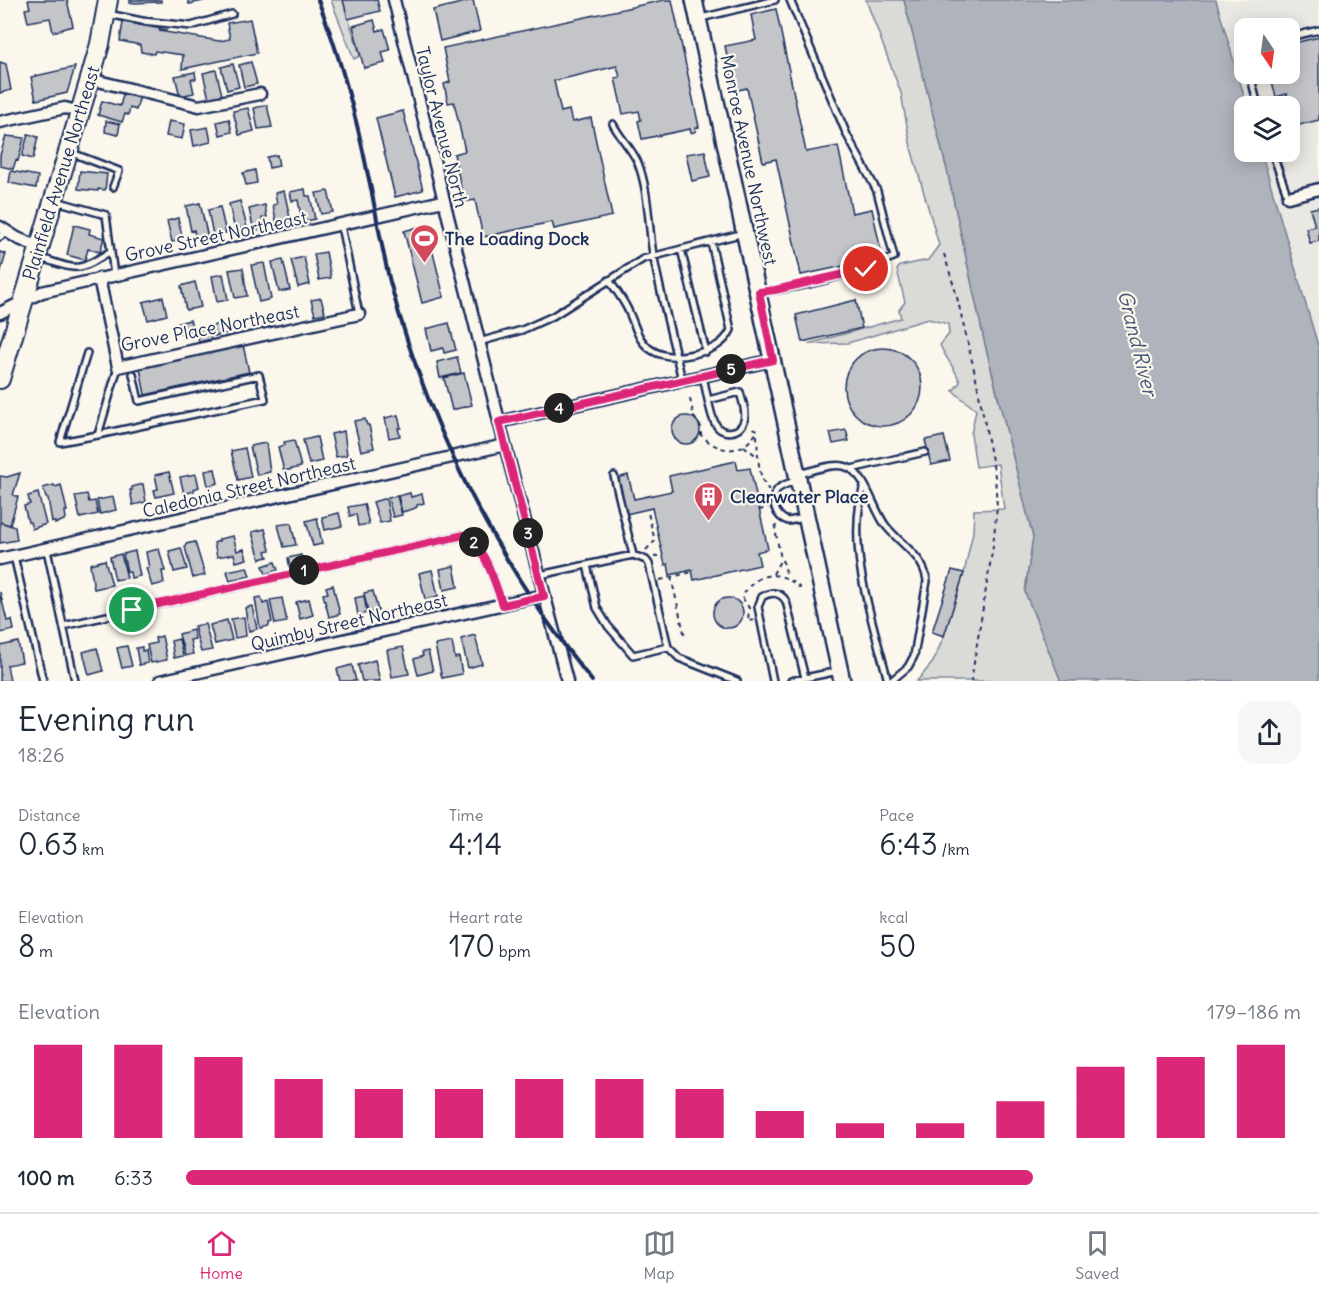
<!DOCTYPE html>
<html lang="en">
<head>
<meta charset="utf-8">
<style>
	:root { --surface:#fff; --page:#f6f6f7; --text:#1f2937; --muted:#747a83; --line:#e0e1e3; --accent:#db2777 }
	body { margin:0; font-family:Delius,sans-serif; background:var(--page); color:var(--text); height:100vh; display:flex; flex-direction:column; font-size:22px; white-space:nowrap }
	* { box-sizing:border-box; margin:0 }
	p { font-size:20px; color:var(--muted) }
	.icon { flex:none; width:33px; height:33px; fill:none; stroke:currentColor; stroke-width:2; stroke-linecap:round; stroke-linejoin:round }
	.map { position:relative; height:681px; overflow:hidden }
	.panel { display:flex; flex-direction:column; background:var(--surface); flex:1 }
	.panel>* { flex:none }
	.needle { width:39px; rotate:167deg }
	.controls { position:absolute; left:1234px; top:18px; display:grid; gap:12px }
	.controls a { display:grid; place-items:center; width:66px; height:66px; border-radius:12px; background:var(--surface); box-shadow:0 3px 15px #0003; font-size:30px }
	.pin { position:absolute; display:grid; place-items:center; width:51px; height:51px; color:#fff; margin:-26px; border:3px solid #fff; border-radius:50%; box-shadow:0 2px 6px #0007 }
	.km { position:absolute; width:30px; height:30px; margin:-15px; border-radius:50%; background:#222; color:#fff; font-size:16px; line-height:30px; text-align:center }
	.round { display:grid; place-items:center; flex:none; width:63px; height:63px; border-radius:18px; background:var(--page) }
	.summary { display:flex; align-items:center; justify-content:space-between; height:102px; padding:0 18px }
	h1 { font-size:33px; font-weight:600; line-height:45px }
	.metrics { display:grid; grid-template-columns:repeat(3,1fr); gap:9px; height:102px; padding:6px 18px }
	.metrics div { display:grid; align-content:center }
	.metrics b { font-size:30px; font-weight:600 }
	.metrics small { font-size:16px; font-weight:400 }
	.metrics p { font-size:16px }
	.chart { height:168px; padding:12px 18px }
	.chart p { display:flex; justify-content:space-between }
	.chart svg { width:100%; height:108px; margin-top:6px; stroke:var(--accent); stroke-width:6 }
	ul { padding:0 18px; list-style:none; font-size:20px }
	li { display:grid; grid-template-columns:96px 72px 1fr; align-items:center; height:45px }
	li i { height:15px; border-radius:8px; background:var(--accent) }
	.dock { display:flex; justify-content:space-around; align-items:center; height:84px; border-top:2px solid var(--line); background:var(--surface); font-size:16px; color:var(--muted) }
	.dock a { display:grid; justify-items:center; gap:3px }
	.dock .active { color:var(--accent) }
	.map>svg:first-child { display:block }
	.built { fill:#eae8e2; fill-rule:evenodd }
	.green { fill:#dadad7; stroke:#7a849a; stroke-width:1.5 }
	.water { fill:#afb3bb; stroke:#747e96; stroke-width:1.5 }
	.building { fill:#c3c5c9; stroke:#1b2f5e; stroke-width:1.5 }
	.lines { fill:none; stroke-linecap:round; stroke-linejoin:round }
	.service-casing { stroke:#1b2f5e; stroke-width:10 }
	.minor-casing { stroke:#1b2f5e; stroke-width:15 }
	.secondary-casing { stroke:#1b2f5e; stroke-width:20 }
	.primary-casing { stroke:#1b2f5e; stroke-width:22 }
	.path { stroke:#1b2f5e; stroke-width:2; stroke-dasharray:4.5 4.5; stroke-linecap:butt }
	.service { stroke:#fbf7ec; stroke-width:5 }
	.minor { stroke:#fbf7ec; stroke-width:10 }
	.secondary { stroke:#fbf7ec; stroke-width:15 }
	.primary { stroke:#fbf7ec; stroke-width:18 }
	.rail { stroke:#1b2f5e; stroke-width:4 }
	.route-casing { stroke:#fff; stroke-width:12 }
	.route { stroke:#db2777; stroke-width:8 }
	.labels { text-anchor:middle; dominant-baseline:central; stroke-width:4.5; stroke-linejoin:round; paint-order:stroke }
	.street-label { font-size:18px; fill:#1b2f5e; stroke:#fbf7ec }
	.poi-label { font-size:18px; font-weight:bold; fill:#1b2f5e; stroke:#fbf7ec; text-anchor:start }
	.water-label { font-size:20px; font-style:italic; fill:#47577a; stroke:#fbf7ec }
</style>
</head>
<body>
<div class="map">
<svg width="1319" height="681" viewBox="0 0 1319 681">
	<rect width="100%" height="100%" fill="#fbf7ec"/>
	<filter id="ink" filterUnits="userSpaceOnUse"><feTurbulence type="fractalNoise" baseFrequency=".0167" numOctaves="2"/><feDisplacementMap in="SourceGraphic" scale="12" xChannelSelector="R" yChannelSelector="G"/><feConvolveMatrix kernelMatrix="1 2 1 2 8 2 1 2 1" color-interpolation-filters="sRGB"/></filter>
	<g filter="url(#ink)">
		<path class="built" d="M1216,0H1319V349L1261,152H1290V106H1247ZM1245,28H1290V74H1245Z"/>
		<path class="green" d="M331,0H343C348,19 355,37 360,56L354,59Z
			M866,0H904L947,170L984,340L1033,537L1025,592L1061,681H917L933,662L944,636L964,573L973,532L974,510L1004,509L998,464L976,467L971,434L976,410L953,391L960,382C955,368 946,359 940,345L949,334L948,324L928,319L848,343L808,344L901,318L899,310L905,302L897,270L900,266L928,260L939,245L911,148L901,93Z"/>
		<path class="water" d="M904,0H1216L1247,106H1245V152H1261L1319,349V681H1061L1025,592L1033,537L984,340L947,170Z"/>
		<path class="building" d="M28,0H67L73,26L53,32L50,18L28,22L25,9L30,8Z
			M130,0H161V2L130,3Z
			M188,0H204V1L189,4Z
			M343,0H377L380,11L348,19Z
			M473,0L480,31L440,41L433,10Z
			M664,0H672L699,127L695,128L696,131L691,133L690,129L642,139L638,121L641,120L639,111L623,114L615,78L620,77L617,66L554,81L561,112L569,110L572,122L591,118L612,216L554,229L552,222L483,237L475,200L464,202L454,154L465,151L454,102L448,103L444,84L450,82L443,48Z
			M776,9L806,152L838,146L852,213L872,209L881,251L861,255L863,262L801,275L776,159L763,162L747,88L734,91L725,46L756,40L751,15Z
			M250,19L257,53L182,69L183,55L155,51L154,54L141,52L140,45L120,41L123,22L167,30L159,31L219,41L230,39L227,23Z
			M374,20L377,31L384,29L390,50L382,52L385,63L364,68L353,26Z
			M1319,37V120L1295,126L1287,94L1276,97L1270,74H1290V44Z
			M0,62L6,64L11,90L0,93Z
			M251,62L257,84L244,87L239,65Z
			M233,64L239,87L227,90L221,67Z
			M75,67L67,93L36,100L31,77Z
			M216,70L222,95L209,99L203,73Z
			M195,72L196,79H191L194,93L180,96L175,76Z
			M124,91L140,96L136,110L130,108L128,115L125,114L122,122L98,115L102,101L120,106Z
			M267,105L272,127L258,129L254,108Z
			M248,108L254,131L239,135L233,111Z
			M403,111L423,190L395,197L376,118Z
			M229,119L232,132L220,135L217,122Z
			M106,121L120,124L118,135L105,132Z
			M169,121L185,124L182,139L166,136Z
			M208,127L211,142L194,146L191,130Z
			M28,134L38,137L33,159L22,156Z
			M6,136L24,138L18,161L16,160L13,169L0,166V155Z
			M705,151L710,177L692,181L686,154Z
			M277,155L279,166L269,168L267,157Z
			M255,170L257,183L246,185L243,173Z
			M11,171L38,176L36,188L9,183Z
			M80,171L107,174L105,190L98,189V191L78,189Z
			M305,189L306,196H310L315,219L302,222L298,200L292,201L290,192Z
			M284,191L291,222L277,225L273,205L277,204L275,193Z
			M328,191L333,212L321,214L316,193Z
			M240,201L247,227L235,230L229,204Z
			M200,203L208,238L196,240L194,230L191,231L186,206Z
			M265,205L267,217L262,218L264,228L254,231L249,209Z
			M220,207L226,233L213,235L208,210Z
			M1319,207V241L1310,243L1306,228L1315,226L1310,209Z
			M178,218L183,240L172,242L167,221Z
			M74,225L90,229L89,234L104,238L100,252L88,249L85,260L67,255Z
			M426,225L444,297L422,303L404,231Z
			M0,252L6,254L0,274Z
			M326,252L331,278L319,280L314,254Z
			M304,257L310,284L298,287L291,260Z
			M283,260L290,290L279,292L272,262Z
			M264,263L271,299L259,302L251,265Z
			M243,268L247,296L235,298L229,270Z
			M223,274L228,300L217,302L212,276Z
			M195,282L201,307L186,310L181,286Z
			M163,297L167,315L148,320L143,302Z
			M321,298L325,313L315,315L311,300Z
			M856,300L862,328L802,342L796,315Z
			M190,320L193,330L180,333L178,323Z
			M226,322L228,333L214,336L212,326Z
			M449,323L456,350L444,353L443,348L431,351L426,329Z
			M208,326L211,339L199,342L196,329Z
			M243,345L249,372L145,395L140,368Z
			M844 387a39 39 0 1 1 78 0a39 39 0 1 1-78 0Z
			M457,357L461,373L440,378L437,362Z
			M464,373L472,405L452,410L444,378Z
			M398,415L401,428H398L400,436L389,438L385,418Z
			M672 430a14 14 0 1 1 28 0a14 14 0 1 1-28 0Z
			M365,419L367,425H369L374,448L361,451L354,421Z
			M846,430L849,441L833,444L830,433Z
			M344,431L347,455L336,457L331,434Z
			M944,436L950,461L931,465L925,440Z
			M317,437L322,461L309,464L303,440Z
			M294,440L301,467L284,471L278,447L285,445L284,442Z
			M266,443L270,472L257,475L250,446Z
			M245,448L251,477L238,480L231,451Z
			M736,461L738,470L750,468L768,549L757,552L760,565L694,580L692,570L670,575L668,564L665,565L652,508L626,514L618,478L628,475L634,499L672,491L669,476Z
			M215,469L218,483L208,486L205,471Z
			M169,472L174,493L156,497L154,490L158,489L155,475Z
			M20,473L13,495L18,497L10,525L0,522V476L7,477Z
			M196,474L199,487L194,489V491L184,494L180,477Z
			M143,484L146,502L133,505L130,490H132V487Z
			M54,485L55,487L61,485L67,511H65L66,519L55,524V522H52L48,498H46L43,488Z
			M38,493L46,524L32,529L30,522H28L24,506L30,504L28,496Z
			M410,493L411,497L422,494L424,503L417,505V507L413,509L402,512L398,496Z
			M87,494L89,502L95,501L98,514L80,518L75,496Z
			M397,496L402,515L393,517L388,498Z
			M113,497L116,510L100,514L97,500Z
			M383,499H386L390,521L380,523L373,502Z
			M364,504L369,524L358,526L356,514L350,516L348,507Z
			M339,513L342,526L325,530L322,517Z
			M317,518L322,544L313,546L306,521Z
			M0,522L15,527L17,540L0,543Z
			M291,523L296,545L284,547L278,525Z
			M265,529L270,550L266,551L268,557L260,559L252,532Z
			M233,536L237,551L244,549L247,559L236,562L234,554L217,557L214,543L219,541V539Z
			M195,542L205,575L193,578L185,547L186,544Z
			M181,548L187,569L174,572L169,551Z
			M159,549L165,571H162L164,583L152,586L146,568H149L146,552Z
			M135,551L140,576L131,578L130,572H127L123,554Z
			M121,554L127,578L115,580L110,557Z
			M301,555L303,566L290,569L288,558Z
			M105,560L112,585L94,589L90,564Z
			M275,562L278,570L266,574L263,566Z
			M454,566L458,587L444,590L440,569Z
			M247,567L250,576L230,581L227,571Z
			M432,570L438,596L425,599L419,573Z
			M952,570L964,573L944,636L932,632Z
			M333,585L340,614L329,617L323,594L328,593L326,587Z
			M373,591L378,611L368,613L364,593Z
			M0,592L7,621L12,620L14,630L0,633Z
			M364,596L367,613L358,615L355,598Z
			M261,597L263,604L268,602L272,622L269,623V626L260,628L255,598Z
			M713 613a15 15 0 1 1 30 0a15 15 0 1 1-30 0Z
			M282,598L287,622L275,624L270,600Z
			M309,599L313,615L300,619L296,602Z
			M252,606L257,629L249,631L245,608Z
			M244,617L246,636L235,638L231,619Z
			M227,620L232,640L215,644L210,625Z
			M205,624L212,650L201,652L194,626Z
			M193,630L195,639L190,640L193,654L185,656L179,634Z
			M475,635L482,664L468,668L461,639Z
			M162,636L167,660L151,663L147,645L156,643L155,638Z
			M179,639L183,656L174,658L171,641Z
			M18,642L22,662L7,665L10,681H0V646Z
			M452,642L455,658L459,657L462,674L442,678L435,645Z
			M127,646L132,666L122,668L117,648Z
			M142,647V651L146,650L148,663L139,665L136,648Z
			M403,647L409,674L392,677L387,650Z
			M97,648L103,671L89,675L83,652Z
			M428,651L433,671L418,675L414,659L423,656L422,652Z
			M375,660L380,681H362L358,665Z
			M352,665L356,681H340L337,669Z"/>
		<g class="lines">
			<defs>
				<path id="service" d="M108,14L142,21L191,26L232,14
					M701,18L775,0
					M1290,37L1319,30
					M1245,47L1243,48L1245,54
					M1250,74L1258,106
					M613,124C620,138 632,149 638,163C649,192 648,223 653,254C661,296 672,338 682,380
					M1272,152L1288,197
					M72,153L119,171L113,187
					M56,201L106,215L114,275
					M341,226L359,314
					M0,237L7,231
					M681,249L706,352
					M41,258C79,270 76,273 111,251
					M609,280C615,289 622,298 627,308C631,316 634,325 638,334C649,357 672,359 694,354C710,350 723,346 731,330L711,242
					M759,292C803,288 853,274 894,257L877,191L847,135L790,0
					M479,342L522,330L553,316L643,259L744,233
					M87,353L60,442L98,435
					M118,367L98,435L265,399L259,375L139,401L133,374
					M703,376L708,400L740,392C742,401 747,412 744,421C740,434 721,436 715,423C711,416 710,407 708,400
					M851,469L925,452
					M799,474C813,471 836,461 849,468C867,477 874,511 886,526C901,545 924,556 927,581L914,656L908,667L891,681
					M614,476L633,555
					M796,481C790,483 783,484 778,489C769,499 775,517 788,521L805,518
					M864,486C845,546 873,622 888,681
					M47,550L75,681
					M14,556L43,681
					M587,565L597,608L608,626L633,655L668,647
					M540,575L633,555L646,560L649,564L668,647L679,658L737,681
					M63,626L464,535C486,547 494,582 503,605
					M773,681L758,607L762,597C772,591 780,592 786,601L805,678
					M791,681L838,671"/>
				<path id="minor" d="M394,0L505,445L567,681
					M90,79L199,106L260,94
					M0,122L65,108L80,112
					M1288,197L1319,189
					M0,227L17,238L39,247
					M99,278L118,367L359,314
					M0,313L42,292L443,201
					M499,422L773,360
					M0,559L505,445
					M160,681L544,595"/>
				<path id="secondary" d="M694,0L842,681"/>
				<path id="primary" d="M0,379L90,79L100,44L108,0"/>
			</defs>
			<use href="#service" class="service-casing"/>
			<use href="#minor" class="minor-casing"/>
			<use href="#secondary" class="secondary-casing"/>
			<use href="#primary" class="primary-casing"/>
			<path class="path" d="M944,254L956,293L976,378L995,476L997,507L993,546L971,681
				M690,399L694,417L701,427V435C721,455 744,455 758,430L751,427
				M757,435C758,451 757,478 769,490
				M744,446L758,457
				M759,510L768,508
				M776,525L775,529L781,559L784,564L787,577
				M646,550L655,541L647,509
				M654,557L663,555
				M773,574L781,559
				M671,577L685,637
				M660,580L692,572
				M754,620L748,621L749,608L742,597C756,571 780,568 801,589"/>
			<use href="#service" class="service"/>
			<use href="#minor" class="minor"/>
			<use href="#secondary" class="secondary"/>
			<use href="#primary" class="primary"/>
			<path class="rail" d="M318,0C340,56 356,115 368,175C376,210 381,246 390,282C429,428 497,563 592,681"/>
		</g>
	</g>
	<g class="lines" filter="url(#ink)">
		<defs>
			<path id="route" d="M132,610L464,535C486,547 494,582 503,605L544,596L499,422L773,360L759,292L775,290L866,269"/>
		</defs>
		<use href="#route" class="route-casing"/>
		<use href="#route" class="route"/>
	</g>
	<defs>
		<symbol id="stadium-pin" viewBox="-11 -11 22 30"><path d="M0 17L-7.5 6A9.5 9.5 0 1 1 7.5 6Z" fill="#d1495b" stroke="#fbf7ec"/><path d="M0-5a6.5 5 0 1 0 0 10a6.5 5 0 1 0 0-10ZM-3.5-1.8h7v3.6h-7Z" fill="#fff"/></symbol>
		<symbol id="building-pin" viewBox="-11 -11 22 30"><path d="M0 17L-7.5 6A9.5 9.5 0 1 1 7.5 6Z" fill="#d1495b" stroke="#fbf7ec"/><path d="M-4-6H4V6H1V3H-1V6H-4ZM-2.5-4.3h1.7v1.8h-1.7ZM.8-4.3h1.7v1.8H.8ZM-2.5-1h1.7V.8h-1.7ZM.8-1h1.7V.8H.8Z" fill="#fff"/></symbol>
	</defs>
	<g fill-rule="evenodd">
		<use href="#stadium-pin" x="408" y="222" width="33" height="45"/>
		<use href="#building-pin" x="692" y="480" width="33" height="45"/>
	</g>
	<g class="labels">
		<g class="street-label">
			<text transform="translate(442 127) rotate(76)">Taylor Avenue North</text>
			<text transform="translate(749 160) rotate(78)">Monroe Avenue Northwest</text>
			<text transform="translate(61 173) rotate(-73)">Plainfield Avenue Northeast</text>
			<text transform="translate(216 236) rotate(-12)">Grove Street Northeast</text>
			<text transform="translate(210 328) rotate(-11)">Grove Place Northeast</text>
			<text transform="translate(249 487) rotate(-13)">Caledonia Street Northeast</text>
			<text transform="translate(349 622) rotate(-13)">Quimby Street Northeast</text>
		</g>
		<g class="poi-label">
			<text x="445" y="238">The Loading Dock</text>
			<text x="730" y="496">Clearwater Place</text>
		</g>
		<g class="water-label">
			<text transform="translate(1138 343) rotate(76)">Grand River</text>
		</g>
	</g>
</svg>
<div class="controls">
<a><svg class="needle" viewBox="-14 -14 28 28"><path d="M0-13l5 13h-10z" fill="#e53935"/><path d="M0 13l5-13h-10z" fill="#747a83"/></svg></a>
<a><svg class="icon" aria-label="layers" viewBox="0 0 24 24"><path d="M12 4l9 5-9 5-9-5zM3 14l9 5 9-5"/></svg></a>
</div>
<div class="pin" style="left:132px;top:610px;background:#1e9e55"><svg class="icon" aria-label="arrive" viewBox="0 0 24 24"><path d="M6 21V4h12l-3 4 3 4H6"/></svg></div>
<div class="pin" style="left:866px;top:269px;background:#d93025"><svg class="icon" aria-label="check" viewBox="0 0 24 24"><path d="M5 12l5 5 9-10"/></svg></div>
<b class="km" style="left:304px;top:570px">1</b>
<b class="km" style="left:474px;top:542px">2</b>
<b class="km" style="left:528px;top:533px">3</b>
<b class="km" style="left:559px;top:408px">4</b>
<b class="km" style="left:731px;top:369px">5</b>
</div>
<section class="panel">
<div class="summary"><div><h1>Evening run</h1><p>18:26</p></div><a class="round"><svg class="icon" aria-label="share" viewBox="0 0 24 24"><path d="M12 15V3M7 8l5-5 5 5M5 13v7h14v-7"/></svg></a></div>
<div class="metrics">
<div><p>Distance</p><b>0.63<small> km</small></b></div>
<div><p>Time</p><b>4:14</b></div>
<div><p>Pace</p><b>6:43<small> /km</small></b></div>
</div>
<div class="metrics">
<div><p>Elevation</p><b>8<small> m</small></b></div>
<div><p>Heart rate</p><b>170<small> bpm</small></b></div>
<div><p>kcal</p><b>50</b></div>
</div>
<div class="chart"><p><span>Elevation</span>179–186 m</p>
<svg viewBox="0 0 160 44" preserveAspectRatio="none"><path d="M5 44V6M15 44V6M25 44V11M35 44V20M45 44V24M55 44V24M65 44V20M75 44V20M85 44V24M95 44V33M105 44V38M115 44V38M125 44V29M135 44V15M145 44V11M155 44V6"/></svg>
</div>
<ul>
<li><b>100 m</b>6:33<i style="width:76%"></i></li>
</ul>
</section>
<nav class="dock">
<a class="active"><svg class="icon" aria-label="home" viewBox="0 0 24 24"><path d="M3 11l9-7 9 7M6 9v11h12V9"/></svg>Home</a>
<a><svg class="icon" aria-label="map" viewBox="0 0 24 24"><path d="M3 6l6-2 6 2 6-2v14l-6 2-6-2-6 2zM9 4v14M15 6v14"/></svg>Map</a>
<a><svg class="icon" aria-label="saved" viewBox="0 0 24 24"><path d="M7 4h10v16l-5-4-5 4z"/></svg>Saved</a>
</nav>
</body>
</html>
